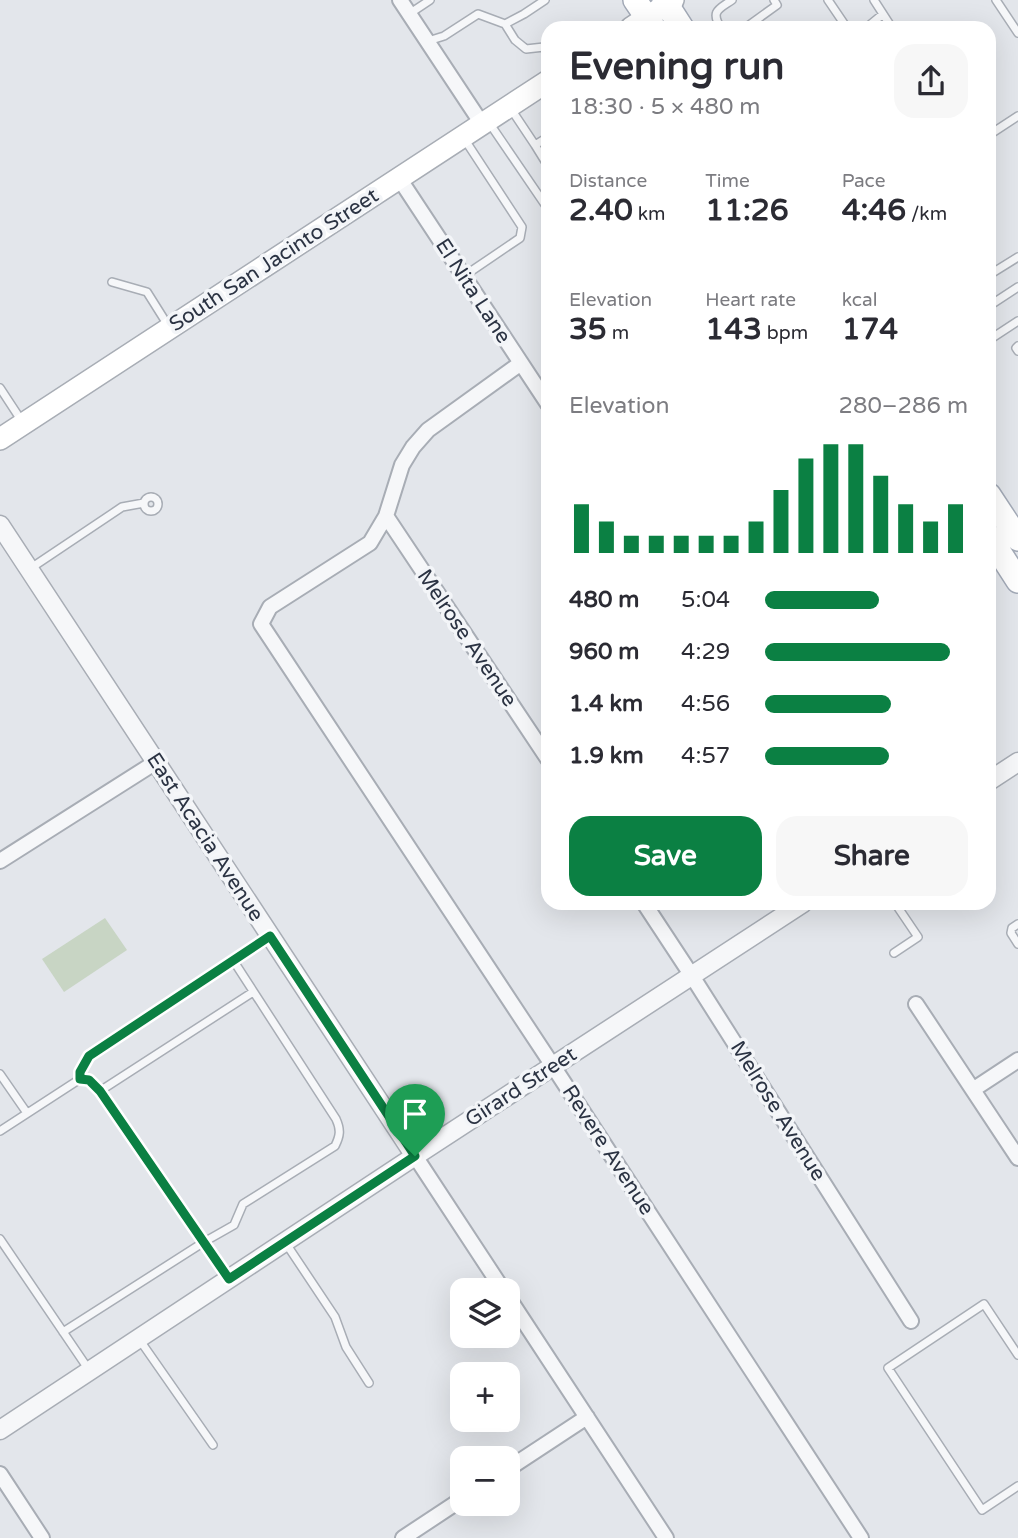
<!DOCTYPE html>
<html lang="en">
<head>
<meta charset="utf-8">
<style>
	:root { --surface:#fff; --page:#f7f7f7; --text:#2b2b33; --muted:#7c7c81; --accent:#0b8043 }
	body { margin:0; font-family:"Varela Round",sans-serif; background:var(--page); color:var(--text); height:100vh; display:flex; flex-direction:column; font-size:26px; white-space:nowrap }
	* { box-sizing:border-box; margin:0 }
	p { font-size:23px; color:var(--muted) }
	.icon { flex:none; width:38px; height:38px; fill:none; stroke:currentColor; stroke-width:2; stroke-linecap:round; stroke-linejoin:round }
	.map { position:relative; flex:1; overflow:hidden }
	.side { position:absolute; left:541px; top:21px; width:455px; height:889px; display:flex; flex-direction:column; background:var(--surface); border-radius:21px; box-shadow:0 7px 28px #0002 }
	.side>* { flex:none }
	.tools { position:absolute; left:450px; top:1278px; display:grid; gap:14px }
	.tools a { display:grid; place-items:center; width:70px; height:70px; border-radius:14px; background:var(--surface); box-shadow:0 7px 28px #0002; font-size:35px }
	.pin { position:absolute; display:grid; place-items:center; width:60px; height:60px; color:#fff; margin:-72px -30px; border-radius:50% 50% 50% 0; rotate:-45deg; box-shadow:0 0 7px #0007 }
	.pin .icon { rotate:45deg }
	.round { display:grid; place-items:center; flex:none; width:74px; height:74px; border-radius:21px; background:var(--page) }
	.overview { display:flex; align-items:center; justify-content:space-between; height:119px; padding:0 28px }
	h1 { font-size:38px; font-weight:800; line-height:52px }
	.figures { display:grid; grid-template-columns:repeat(3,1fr); gap:10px; height:119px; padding:7px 28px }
	.figures div { display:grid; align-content:center }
	.figures b { font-size:30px; font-weight:800 }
	.figures small { font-size:19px; font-weight:400 }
	.figures p { font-size:19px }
	.chart { height:196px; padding:14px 28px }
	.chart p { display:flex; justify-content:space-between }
	.chart svg { width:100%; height:126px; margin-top:7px; stroke:var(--accent); stroke-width:6 }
	.cta { display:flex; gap:14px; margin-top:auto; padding:14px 28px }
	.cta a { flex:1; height:80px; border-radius:21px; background:var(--accent); color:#fff; font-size:28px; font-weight:800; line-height:80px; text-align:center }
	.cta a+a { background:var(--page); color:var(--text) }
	ul { padding:0 28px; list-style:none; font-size:23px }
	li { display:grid; grid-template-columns:112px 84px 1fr; align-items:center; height:52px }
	li i { height:18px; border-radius:9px; background:var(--accent) }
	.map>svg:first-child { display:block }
	.green { fill:#c8d5c4 }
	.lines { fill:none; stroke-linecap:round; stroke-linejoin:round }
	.service-casing { stroke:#a8adb5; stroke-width:10 }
	.minor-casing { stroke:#a8adb5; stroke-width:18 }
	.tertiary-casing { stroke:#a8adb5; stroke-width:21 }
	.secondary-casing { stroke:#a8adb5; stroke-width:24 }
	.primary-casing { stroke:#a3aab7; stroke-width:26 }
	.service { stroke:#f6f7f9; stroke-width:7 }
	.minor { stroke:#f6f7f9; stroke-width:14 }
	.tertiary { stroke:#f6f7f9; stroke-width:18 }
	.secondary { stroke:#fff; stroke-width:21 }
	.primary { stroke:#fff; stroke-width:23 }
	.route-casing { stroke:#fff; stroke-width:14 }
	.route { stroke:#0b8043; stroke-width:9 }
	.labels { text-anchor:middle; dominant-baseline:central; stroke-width:7; stroke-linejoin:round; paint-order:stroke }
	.street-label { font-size:21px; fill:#2b3343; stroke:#f3f5f8 }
</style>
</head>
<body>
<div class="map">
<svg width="1018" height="1538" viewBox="0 0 1018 1538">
	<rect width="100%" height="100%" fill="#e3e6eb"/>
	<path class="green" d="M105,918L127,950L64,992L42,959Z"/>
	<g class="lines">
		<defs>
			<path id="service" d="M828,0L847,28
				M874,0L892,28
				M996,0L1018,33
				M409,14L430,0
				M505,24L515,40L526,49L544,47L548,52
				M721,28C710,11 719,9 732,0
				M745,28L777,5L774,0
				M866,28L883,14
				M428,41L444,36L478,14L505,24L524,14L545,0
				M511,109L535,145L548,137
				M490,124L548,209
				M989,135L1018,116
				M535,145L548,166
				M989,275L1018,257
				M464,276L520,238L522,227L465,140
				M112,282L147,292L169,327
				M989,306L1018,287
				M989,340L1018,321
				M1018,346L1016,348L1018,351
				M0,388L23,423
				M144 504a7 7 0 1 1 14 0a7 7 0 1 1-14 0Z
				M31,568L122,507L144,503
				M1018,924L1012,928L1011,933L1018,944
				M894,953L918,937L895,903
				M233,960L270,936
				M0,1074L27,1113
				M100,1091L253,992
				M0,1131L80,1079L89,1080L100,1091L228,1277
				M0,1239L89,1370
				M285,1242L335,1317L346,1347L369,1383
				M63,1332L204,1242L234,1225L243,1204L335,1146C340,1136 341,1130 336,1119L233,960L89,1056L80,1072V1079
				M139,1339L213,1445
				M1018,1355L984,1304L888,1368L982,1510L1018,1486"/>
			<path id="minor" d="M400,0L482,124
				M399,178L548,404
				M521,363L428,430L413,447L402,465L386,516L370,543L270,607L261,624L553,1066L861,1538
				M386,516L548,759
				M0,861L156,762
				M644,903L692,976L911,1321
				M916,1004L1018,1158
				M974,1089L1018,1060
				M415,1156L503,1290
				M508,1297L666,1538
				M508,1469L587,1417
				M0,1474L42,1538
				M403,1538L462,1499"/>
			<path id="tertiary" d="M0,525L415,1156
				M989,781L1018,762
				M0,1430L415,1156L803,903"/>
			<path id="secondary" d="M631,28L673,0
				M0,439L548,81"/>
			<path id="primary" d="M635,0L654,28
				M664,0L682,28
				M989,495L1018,539
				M989,536L1018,581"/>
		</defs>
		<use href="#service" class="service-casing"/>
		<use href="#minor" class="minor-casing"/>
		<use href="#tertiary" class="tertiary-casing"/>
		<use href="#secondary" class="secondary-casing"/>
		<use href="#primary" class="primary-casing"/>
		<use href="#service" class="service"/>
		<use href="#minor" class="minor"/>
		<use href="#tertiary" class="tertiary"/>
		<use href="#secondary" class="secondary"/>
		<use href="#primary" class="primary"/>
	</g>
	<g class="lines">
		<defs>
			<path id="route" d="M270,936L415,1156L229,1279L100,1091L89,1080L80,1079V1072L89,1056Z"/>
		</defs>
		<use href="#route" class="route-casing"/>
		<use href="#route" class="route"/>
	</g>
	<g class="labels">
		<g class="street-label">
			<text transform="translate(274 260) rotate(-33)">South San Jacinto Street</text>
			<text transform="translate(473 291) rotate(57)">El Nita Lane</text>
			<text transform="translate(467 638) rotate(56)">Melrose Avenue</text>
			<text transform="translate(205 837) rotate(57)">East Acacia Avenue</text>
			<text transform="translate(521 1087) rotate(-33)">Girard Street</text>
			<text transform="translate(778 1111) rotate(58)">Melrose Avenue</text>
			<text transform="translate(608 1150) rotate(57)">Revere Avenue</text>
		</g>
	</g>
</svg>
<div class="tools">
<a><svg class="icon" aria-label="layers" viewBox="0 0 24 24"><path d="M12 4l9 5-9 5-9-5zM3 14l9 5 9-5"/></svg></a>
<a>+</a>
<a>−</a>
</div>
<div class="pin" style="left:415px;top:1156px;background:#1e9e55"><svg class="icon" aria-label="arrive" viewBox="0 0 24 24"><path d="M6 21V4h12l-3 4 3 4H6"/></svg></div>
<section class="side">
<div class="overview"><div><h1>Evening run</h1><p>18:30 · 5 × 480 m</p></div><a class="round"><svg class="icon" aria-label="share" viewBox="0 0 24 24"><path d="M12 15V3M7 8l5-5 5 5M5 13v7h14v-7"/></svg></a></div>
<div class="figures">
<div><p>Distance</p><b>2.40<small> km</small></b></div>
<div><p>Time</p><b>11:26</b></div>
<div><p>Pace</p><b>4:46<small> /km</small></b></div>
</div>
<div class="figures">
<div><p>Elevation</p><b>35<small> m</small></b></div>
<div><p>Heart rate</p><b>143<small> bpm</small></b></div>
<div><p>kcal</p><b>174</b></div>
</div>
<div class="chart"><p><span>Elevation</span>280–286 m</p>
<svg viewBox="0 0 160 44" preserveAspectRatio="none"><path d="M5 44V27M15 44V33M25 44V38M35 44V38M45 44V38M55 44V38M65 44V38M75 44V33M85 44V22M95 44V11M105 44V6M115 44V6M125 44V17M135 44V27M145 44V33M155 44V27"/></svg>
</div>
<ul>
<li><b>480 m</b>5:04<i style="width:56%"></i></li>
<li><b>960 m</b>4:29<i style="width:91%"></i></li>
<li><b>1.4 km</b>4:56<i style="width:62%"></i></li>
<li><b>1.9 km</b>4:57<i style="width:61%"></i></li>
</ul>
<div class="cta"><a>Save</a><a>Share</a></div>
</section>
</div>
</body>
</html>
